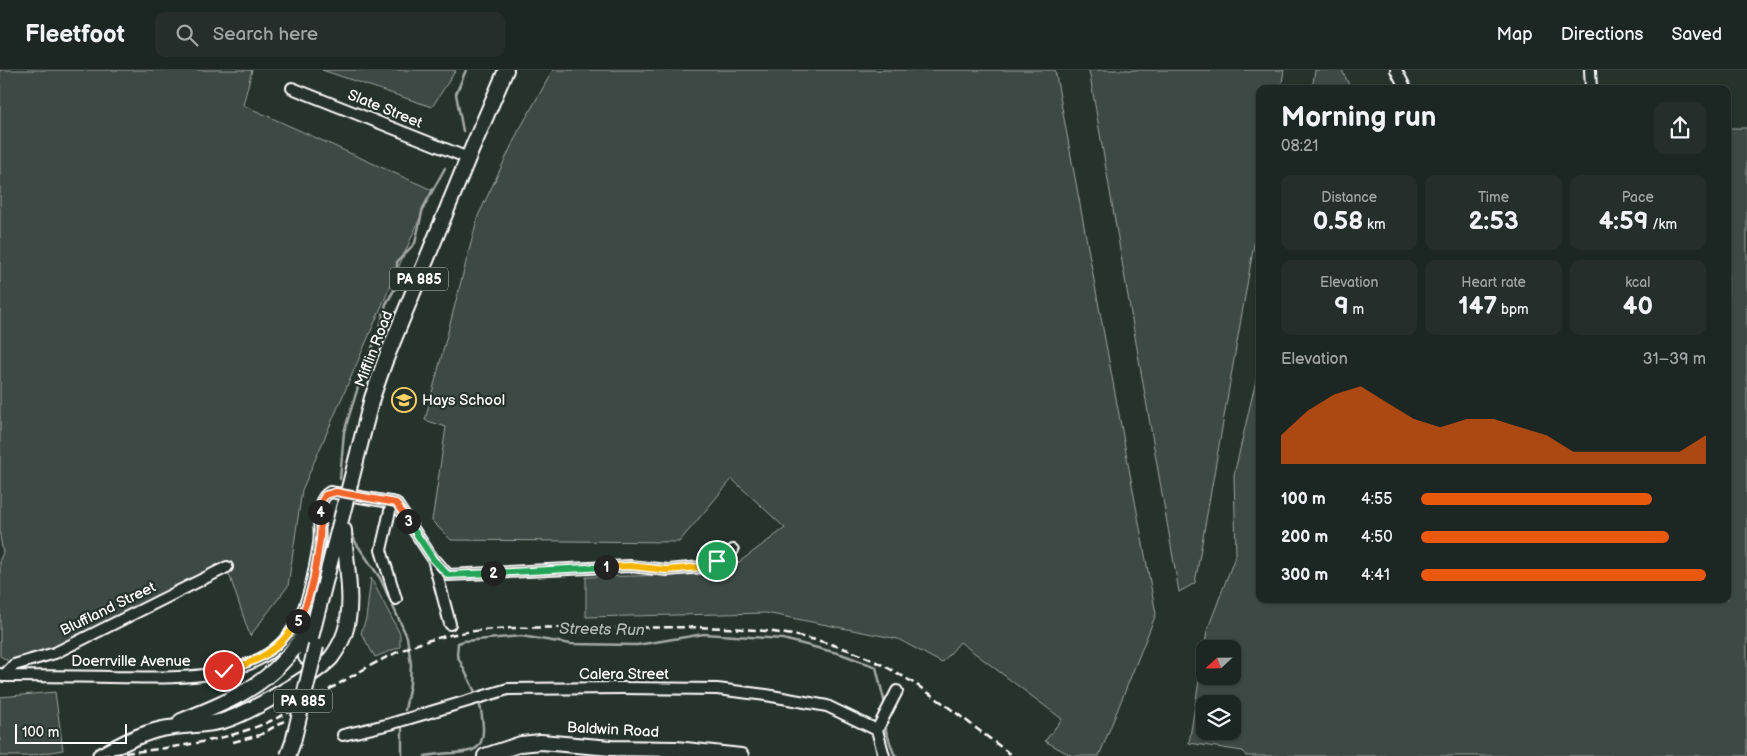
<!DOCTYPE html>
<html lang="en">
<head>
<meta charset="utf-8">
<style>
	:root { --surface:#1c2622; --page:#252e2a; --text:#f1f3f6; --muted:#a0a5a5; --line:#3a4340; --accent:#ea580c }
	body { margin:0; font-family:"Balsamiq Sans",sans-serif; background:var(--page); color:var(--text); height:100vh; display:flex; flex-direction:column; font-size:19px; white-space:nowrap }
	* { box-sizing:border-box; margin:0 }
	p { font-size:16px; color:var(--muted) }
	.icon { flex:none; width:28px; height:28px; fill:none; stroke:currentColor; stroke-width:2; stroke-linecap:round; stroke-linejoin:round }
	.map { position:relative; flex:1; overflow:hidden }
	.side { position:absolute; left:1256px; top:15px; width:475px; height:518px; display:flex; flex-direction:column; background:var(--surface); border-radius:10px; box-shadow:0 1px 4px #0004,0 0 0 1px var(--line) }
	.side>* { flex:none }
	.needle { width:32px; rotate:248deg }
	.tools { position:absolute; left:1196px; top:570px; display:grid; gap:10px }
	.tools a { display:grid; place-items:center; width:45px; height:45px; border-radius:10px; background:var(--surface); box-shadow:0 1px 4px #0004,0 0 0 1px var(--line); font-size:25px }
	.scale { position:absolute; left:15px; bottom:12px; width:112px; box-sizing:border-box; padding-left:5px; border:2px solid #fff; border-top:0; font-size:14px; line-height:18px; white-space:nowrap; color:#fff; -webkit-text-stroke:4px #26332d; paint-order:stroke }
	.pin { position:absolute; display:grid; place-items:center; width:42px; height:42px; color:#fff; margin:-21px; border:2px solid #fff; border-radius:50%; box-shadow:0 1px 5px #0007 }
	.km { position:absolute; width:25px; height:25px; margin:-12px; border-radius:50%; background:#222; color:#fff; font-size:14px; line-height:25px; text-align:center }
	.round { display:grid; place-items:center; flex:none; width:52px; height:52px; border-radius:10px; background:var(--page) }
	.summary { display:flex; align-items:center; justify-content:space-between; height:85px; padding:0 25px }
	h1 { font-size:28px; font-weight:600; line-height:38px }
	.stats { display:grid; grid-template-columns:repeat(3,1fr); gap:8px; height:85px; padding:5px 25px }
	.stats div { display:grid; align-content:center; border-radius:10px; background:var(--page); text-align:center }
	.stats b { font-size:25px; font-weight:600 }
	.stats small { font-size:14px; font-weight:400 }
	.stats p { font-size:14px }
	.chart { height:140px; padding:10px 25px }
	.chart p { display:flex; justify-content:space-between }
	.chart svg { width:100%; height:90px; margin-top:5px; fill:var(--accent); opacity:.7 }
	ul { padding:0 25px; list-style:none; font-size:16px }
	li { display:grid; grid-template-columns:80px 60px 1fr; align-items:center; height:38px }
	li i { height:12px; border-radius:6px; background:var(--accent) }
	header { display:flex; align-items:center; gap:30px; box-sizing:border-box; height:70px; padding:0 25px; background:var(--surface); border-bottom:1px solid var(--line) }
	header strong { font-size:24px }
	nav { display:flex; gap:28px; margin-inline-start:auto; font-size:18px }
	.search { width:350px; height:45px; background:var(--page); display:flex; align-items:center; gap:12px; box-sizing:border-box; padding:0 18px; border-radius:10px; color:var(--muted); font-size:19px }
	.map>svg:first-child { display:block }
	.green { fill:#3e4944; stroke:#9ea4a2; fill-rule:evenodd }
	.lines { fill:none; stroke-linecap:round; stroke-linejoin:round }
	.stream { stroke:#a4a9a7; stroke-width:2.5 }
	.minor-casing { stroke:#fff; stroke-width:14 }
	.major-casing { stroke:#fff; stroke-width:18 }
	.minor { stroke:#26332d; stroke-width:10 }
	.major { stroke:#26332d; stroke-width:14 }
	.rail { stroke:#fff; stroke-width:2.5; stroke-dasharray:8 4; stroke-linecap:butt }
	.major-bridge-casing { stroke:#fff; stroke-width:18; stroke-linecap:butt }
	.major-bridge { stroke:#26332d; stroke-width:14 }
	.split-1-casing { stroke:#fff; stroke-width:10 }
	.split-2-casing { stroke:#fff; stroke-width:10 }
	.split-3-casing { stroke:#fff; stroke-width:10 }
	.split-4-casing { stroke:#fff; stroke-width:10 }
	.split-5-casing { stroke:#fff; stroke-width:10 }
	.split-6-casing { stroke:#fff; stroke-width:10 }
	.split-1 { stroke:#f5b400; stroke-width:6 }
	.split-2 { stroke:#22a559; stroke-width:6 }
	.split-3 { stroke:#22a559; stroke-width:6 }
	.split-4 { stroke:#f0652b; stroke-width:6 }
	.split-5 { stroke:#f0652b; stroke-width:6 }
	.split-6 { stroke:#f5b400; stroke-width:6 }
	.labels { text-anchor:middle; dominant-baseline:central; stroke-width:4.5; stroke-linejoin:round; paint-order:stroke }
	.shield { fill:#26332d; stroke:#bec2c0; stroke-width:1 }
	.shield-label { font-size:14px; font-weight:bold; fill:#fff }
	.street-label { font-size:15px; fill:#fff; stroke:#26332d }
	.poi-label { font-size:15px; fill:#fff; stroke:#26332d; text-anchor:start }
	.water-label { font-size:16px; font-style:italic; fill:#b3b8b6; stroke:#26332d }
</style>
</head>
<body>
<header>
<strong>Fleetfoot</strong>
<div class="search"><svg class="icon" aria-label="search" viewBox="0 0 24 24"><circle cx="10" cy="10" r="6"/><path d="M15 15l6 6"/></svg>Search here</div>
<nav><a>Map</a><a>Directions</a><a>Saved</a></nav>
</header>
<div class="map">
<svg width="1747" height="686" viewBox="0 0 1747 686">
	<rect width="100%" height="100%" fill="#26332d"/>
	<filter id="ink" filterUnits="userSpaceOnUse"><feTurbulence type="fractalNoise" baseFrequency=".02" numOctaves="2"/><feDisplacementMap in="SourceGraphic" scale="10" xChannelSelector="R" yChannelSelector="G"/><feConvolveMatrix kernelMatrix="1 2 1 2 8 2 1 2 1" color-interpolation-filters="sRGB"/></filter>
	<g filter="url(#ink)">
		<path class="green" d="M0,0H252L243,35L432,120L302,420L288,516L250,566L227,498L55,583L14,595L0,586V489L3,483L0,466Z
			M322,0H456L432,37Z
			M553,0H1055L1156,544L1099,686H1072L1045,671L1062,649L960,572L942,593L898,569L766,543L586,547V507L723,504L785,458L732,409L679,472L451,470L432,451L446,357L425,350L478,146L518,62Z
			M1089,0H1284L1281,19H1260V140L1195,513L1179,522Z
			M1315,0H1342L1351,19H1312Z
			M1728,58H1747V686H1246L1243,681L1189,673L1207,561L1236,484L1234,405L1260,293V529H1728ZM1205,579H1232V606H1205ZM1205,634H1232V661H1205Z
			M371,508L400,564V577L375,587L361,563L366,549Z
			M55,622L63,680L28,686H0V627Z"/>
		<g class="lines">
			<path class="stream" d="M463,61L456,24L466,0
				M340,409L344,362L364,298L379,261L386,234L397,215V192L415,173L423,138L445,98
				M350,460L356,473L380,508L407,567L411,594L410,614L405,640
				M476,624L457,585L458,573L464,571L521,566L571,574L637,575L704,564L783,569L841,584L876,597L884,630L885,637
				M886,653V661L894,684L897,686
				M402,686V657
				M425,686C434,685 444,683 453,683C472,682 484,681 483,657C482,647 482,639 478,630"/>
			<defs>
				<path id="minor" d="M1396,0L1406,19
					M1590,0L1591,19
					M292,18L468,88
					M392,432L381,480L396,529
					M436,491L448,505L630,496L667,500L701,497L717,491L733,480
					M0,604L3,606C39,606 74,606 109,607C164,607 249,615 288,566C309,539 313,507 319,474C322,459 313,431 330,422L396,433L433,489L450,554
					M3,606L14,595L55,583L227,497
					M877,660L897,621
					M343,665L390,654L508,619L622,618L717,619L766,625L827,636L877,660L884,686"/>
				<path id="major" d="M306,587L372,328L385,291L468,88L506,0
					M181,651C239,628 279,610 310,554
					M100,686C120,674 139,664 162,659C182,655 203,656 223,651C247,644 314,606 331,588C337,580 342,571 345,562C355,532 345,491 344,460
					M485,686L521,674L541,672L611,678L676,679L741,686"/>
			</defs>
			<use href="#minor" class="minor-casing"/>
			<use href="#major" class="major-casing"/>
			<use href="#minor" class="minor"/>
			<use href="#major" class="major"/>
			<path class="rail" d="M233,672L260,665L284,651
				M101,686C162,678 220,675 277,648C324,626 366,593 415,575C474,553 541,558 603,558C690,558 781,550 863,586C918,609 965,651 1013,686"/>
			<defs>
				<path id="major-bridge" d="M288,686L293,672L316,576"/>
			</defs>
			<use href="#major-bridge" class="major-bridge-casing"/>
			<use href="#major-bridge" class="major-bridge"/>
		</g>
	</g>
	<g class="lines" filter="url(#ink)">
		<defs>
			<path id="split-1" d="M606,497L630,496L667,500L701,497L717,491"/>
			<path id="split-2" d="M493,503L606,497"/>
			<path id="split-3" d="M408,451L433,489L448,505L493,503"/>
			<path id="split-4" d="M320,442L321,432L325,425L336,422L396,433L408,451"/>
			<path id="split-5" d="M298,551C312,528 316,496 320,469C321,461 320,451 320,442"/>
			<path id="split-6" d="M224,601C260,591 277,582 298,551"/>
		</defs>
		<use href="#split-1" class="split-1-casing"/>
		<use href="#split-2" class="split-2-casing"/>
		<use href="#split-3" class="split-3-casing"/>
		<use href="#split-4" class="split-4-casing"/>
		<use href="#split-5" class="split-5-casing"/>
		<use href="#split-6" class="split-6-casing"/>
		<use href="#split-1" class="split-1"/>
		<use href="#split-2" class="split-2"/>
		<use href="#split-3" class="split-3"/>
		<use href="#split-4" class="split-4"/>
		<use href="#split-5" class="split-5"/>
		<use href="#split-6" class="split-6"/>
	</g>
	<defs>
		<symbol id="school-ring" viewBox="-11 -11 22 22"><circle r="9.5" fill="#26332d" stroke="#ffd166" stroke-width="1.5"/><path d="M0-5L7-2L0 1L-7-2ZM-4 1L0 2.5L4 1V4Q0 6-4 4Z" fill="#ffd166"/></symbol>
	</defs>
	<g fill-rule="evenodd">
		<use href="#school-ring" x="390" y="316" width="28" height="28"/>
	</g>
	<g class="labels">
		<g class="shield">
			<rect x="390" y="197.5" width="58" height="23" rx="4"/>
			<rect x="274" y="619.5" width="58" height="23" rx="4"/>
		</g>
		<g class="shield-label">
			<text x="419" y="209">PA 885</text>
			<text x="303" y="631">PA 885</text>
		</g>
		<g class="street-label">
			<text transform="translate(385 39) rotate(22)">Slate Street</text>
			<text transform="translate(374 279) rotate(-69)">Mifflin Road</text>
			<text transform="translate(108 539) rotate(-26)">Bluffland Street</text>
			<text x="131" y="591">Doerrville Avenue</text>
			<text x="624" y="604">Calera Street</text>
			<text transform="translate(613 660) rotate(3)">Baldwin Road</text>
		</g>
		<g class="poi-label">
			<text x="422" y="330">Hays School</text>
		</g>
		<g class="water-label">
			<text transform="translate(602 560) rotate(1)">Streets Run</text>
		</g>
	</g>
</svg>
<div class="tools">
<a><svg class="needle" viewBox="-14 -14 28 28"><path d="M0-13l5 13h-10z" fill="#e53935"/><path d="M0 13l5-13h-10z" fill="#a0a5a5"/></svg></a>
<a><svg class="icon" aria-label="layers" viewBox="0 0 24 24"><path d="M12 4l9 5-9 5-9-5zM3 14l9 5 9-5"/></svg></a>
</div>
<div class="scale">100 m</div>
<div class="pin" style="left:717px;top:491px;background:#1e9e55"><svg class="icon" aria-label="arrive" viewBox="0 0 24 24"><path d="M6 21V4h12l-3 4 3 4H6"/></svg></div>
<div class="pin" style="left:224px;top:601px;background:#d93025"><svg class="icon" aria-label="check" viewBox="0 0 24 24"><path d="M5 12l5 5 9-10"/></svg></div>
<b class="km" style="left:606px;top:497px">1</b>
<b class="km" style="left:493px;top:503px">2</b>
<b class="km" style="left:408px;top:451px">3</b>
<b class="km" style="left:320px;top:442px">4</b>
<b class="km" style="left:298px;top:551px">5</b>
<section class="side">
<div class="summary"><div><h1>Morning run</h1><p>08:21</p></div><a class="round"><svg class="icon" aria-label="share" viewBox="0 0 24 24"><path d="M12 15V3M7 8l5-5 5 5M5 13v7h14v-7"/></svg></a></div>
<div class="stats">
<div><p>Distance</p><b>0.58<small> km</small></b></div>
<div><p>Time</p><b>2:53</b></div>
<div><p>Pace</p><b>4:59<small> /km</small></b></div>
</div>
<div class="stats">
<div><p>Elevation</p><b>9<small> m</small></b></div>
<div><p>Heart rate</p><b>147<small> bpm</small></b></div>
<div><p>kcal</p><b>40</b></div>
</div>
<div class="chart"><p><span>Elevation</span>31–39 m</p>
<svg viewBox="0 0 160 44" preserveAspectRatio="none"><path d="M0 44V30L10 18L20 10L30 6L40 14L50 22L60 26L70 22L80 22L90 26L100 30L110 38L120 38L130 38L140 38L150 38L160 30V44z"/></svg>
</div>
<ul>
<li><b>100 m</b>4:55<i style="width:81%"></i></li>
<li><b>200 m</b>4:50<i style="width:87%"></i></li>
<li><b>300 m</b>4:41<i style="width:100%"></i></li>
</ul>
</section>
</div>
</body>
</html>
